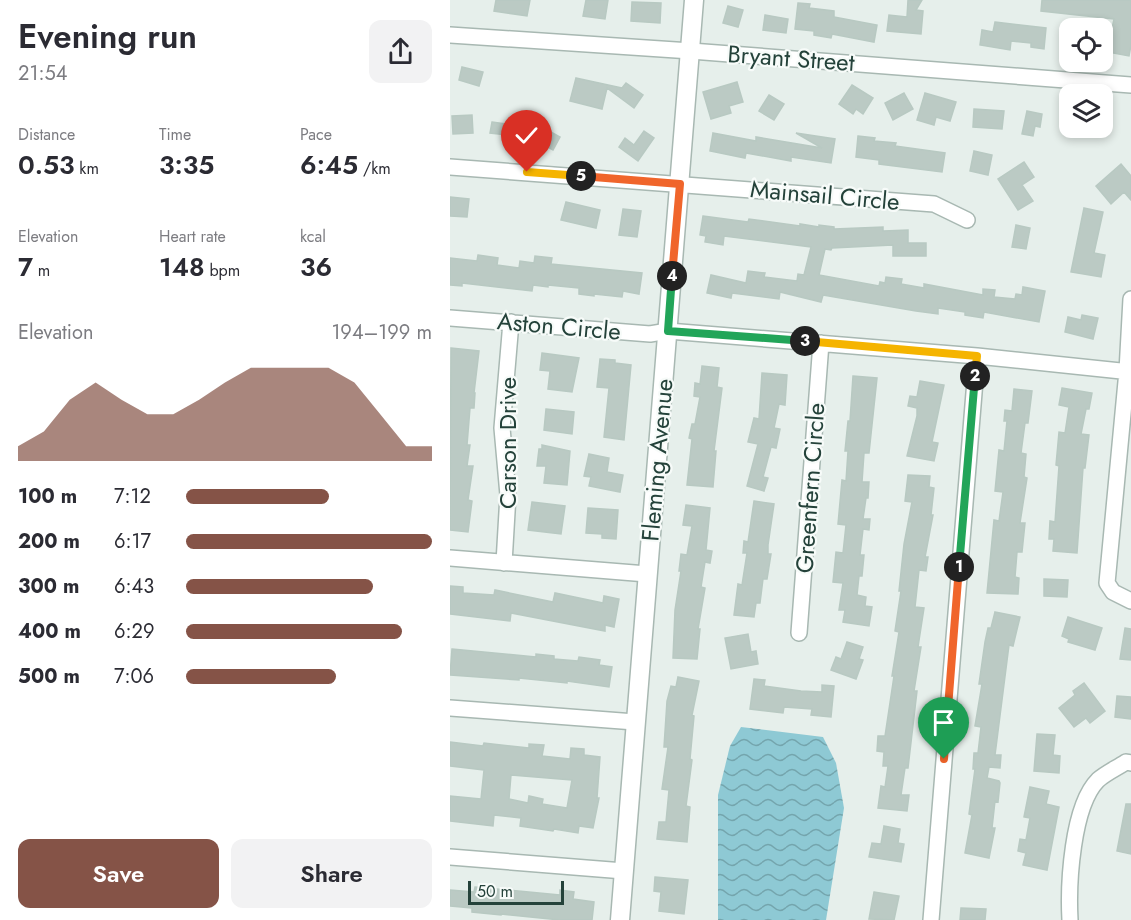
<!DOCTYPE html>
<html lang="en">
<head>
<meta charset="utf-8">
<style>
	:root { --surface:#fff; --page:#f2f2f3; --text:#2b2b33; --muted:#7c7c81; --accent:#855347 }
	body { margin:0; font-family:Jost,sans-serif; background:var(--page); color:var(--text); height:100vh; display:flex; flex-direction:column; font-size:22px; white-space:nowrap }
	* { box-sizing:border-box; margin:0 }
	p { font-size:20px; color:var(--muted) }
	.icon { flex:none; width:33px; height:33px; fill:none; stroke:currentColor; stroke-width:2; stroke-linecap:round; stroke-linejoin:round }
	.map { position:relative; flex:1; overflow:hidden }
	.details { display:flex; flex-direction:column; background:var(--surface); width:450px }
	.details>* { flex:none }
	.tools { position:absolute; left:609px; top:18px; display:grid; gap:12px }
	.tools a { display:grid; place-items:center; width:54px; height:54px; border-radius:12px; background:var(--surface); box-shadow:0 3px 9px #0003; font-size:30px }
	.scale { position:absolute; left:18px; bottom:15px; width:96px; box-sizing:border-box; padding-left:6px; border:3px solid #24423a; border-top:0; font-size:16px; line-height:21px; white-space:nowrap; color:#24423a; -webkit-text-stroke:4px #f7fbf9; paint-order:stroke }
	.pin { position:absolute; display:grid; place-items:center; width:51px; height:51px; color:#fff; margin:-62px -26px; border-radius:50% 50% 50% 0; rotate:-45deg; box-shadow:0 0 6px #0007 }
	.pin .icon { rotate:45deg }
	.km { position:absolute; width:30px; height:30px; margin:-15px; border-radius:50%; background:#222; color:#fff; font-size:16px; line-height:30px; text-align:center }
	.round { display:grid; place-items:center; flex:none; width:63px; height:63px; border-radius:12px; background:var(--page) }
	.head { display:flex; align-items:center; justify-content:space-between; height:102px; padding:0 18px }
	h1 { font-size:33px; font-weight:600; line-height:45px }
	.figures { display:grid; grid-template-columns:repeat(3,1fr); gap:9px; height:102px; padding:6px 18px }
	.figures div { display:grid; align-content:center }
	.figures b { font-size:26px; font-weight:600 }
	.figures small { font-size:16px; font-weight:400 }
	.figures p { font-size:16px }
	.chart { height:168px; padding:12px 18px }
	.chart p { display:flex; justify-content:space-between }
	.chart svg { width:100%; height:108px; margin-top:6px; fill:var(--accent); opacity:.7 }
	.primary-button { display:flex; gap:12px; margin-top:auto; padding:12px 18px }
	.primary-button a { flex:1; height:69px; border-radius:12px; background:var(--accent); color:#fff; font-size:24px; font-weight:600; line-height:69px; text-align:center }
	.primary-button a+a { background:var(--page); color:var(--text) }
	ul { padding:0 18px; list-style:none; font-size:20px }
	li { display:grid; grid-template-columns:96px 72px 1fr; align-items:center; height:45px }
	li i { height:15px; border-radius:8px; background:var(--accent) }
	main { display:flex; flex:1; min-height:0 }
	.map>svg:first-child { display:block }
	.water { fill:url(#water-waves) }
	.building { fill:#bbcac4; stroke:#b8c9c2; stroke-width:1.5; fill-rule:evenodd }
	.lines { fill:none; stroke-linecap:round; stroke-linejoin:round }
	.minor-casing { stroke:#a8b8b2; stroke-width:18 }
	.tertiary-casing { stroke:#a8b8b2; stroke-width:21 }
	.minor { stroke:#fff; stroke-width:15 }
	.tertiary { stroke:#fff; stroke-width:18 }
	.split-1-casing { stroke:#fff; stroke-width:12 }
	.split-2-casing { stroke:#fff; stroke-width:12 }
	.split-3-casing { stroke:#fff; stroke-width:12 }
	.split-4-casing { stroke:#fff; stroke-width:12 }
	.split-5-casing { stroke:#fff; stroke-width:12 }
	.split-6-casing { stroke:#fff; stroke-width:12 }
	.split-1 { stroke:#f0652b; stroke-width:8 }
	.split-2 { stroke:#22a559; stroke-width:8 }
	.split-3 { stroke:#f5b400; stroke-width:8 }
	.split-4 { stroke:#22a559; stroke-width:8 }
	.split-5 { stroke:#f0652b; stroke-width:8 }
	.split-6 { stroke:#f5b400; stroke-width:8 }
	.labels { text-anchor:middle; dominant-baseline:central; stroke-width:4.5; stroke-linejoin:round; paint-order:stroke }
	.street-label { font-size:24px; fill:#24423a; stroke:#f7fbf9 }
</style>
</head>
<body>
<main>
<section class="details">
<div class="head"><div><h1>Evening run</h1><p>21:54</p></div><a class="round"><svg class="icon" aria-label="share" viewBox="0 0 24 24"><path d="M12 15V3M7 8l5-5 5 5M5 13v7h14v-7"/></svg></a></div>
<div class="figures">
<div><p>Distance</p><b>0.53<small> km</small></b></div>
<div><p>Time</p><b>3:35</b></div>
<div><p>Pace</p><b>6:45<small> /km</small></b></div>
</div>
<div class="figures">
<div><p>Elevation</p><b>7<small> m</small></b></div>
<div><p>Heart rate</p><b>148<small> bpm</small></b></div>
<div><p>kcal</p><b>36</b></div>
</div>
<div class="chart"><p><span>Elevation</span>194–199 m</p>
<svg viewBox="0 0 160 44" preserveAspectRatio="none"><path d="M0 44V38L10 32L20 19L30 12L40 19L50 25L60 25L70 19L80 12L90 6L100 6L110 6L120 6L130 12L140 25L150 38L160 38V44z"/></svg>
</div>
<ul>
<li><b>100 m</b>7:12<i style="width:58%"></i></li>
<li><b>200 m</b>6:17<i style="width:100%"></i></li>
<li><b>300 m</b>6:43<i style="width:76%"></i></li>
<li><b>400 m</b>6:29<i style="width:88%"></i></li>
<li><b>500 m</b>7:06<i style="width:61%"></i></li>
</ul>
<div class="primary-button"><a>Save</a><a>Share</a></div>
</section>
<div class="map">
<svg width="681" height="920" viewBox="0 0 681 920">
	<defs>
		<pattern id="water-waves" width="16" height="10" patternUnits="userSpaceOnUse" patternTransform="scale(1.5)"><rect width="16" height="10" fill="#8ec9d4"/><path d="M0 5q4-4 8 0t8 0" fill="none" stroke="#74a5ad"/></pattern>
	</defs>
	<rect width="100%" height="100%" fill="#e6efeb"/>
	<path class="water" d="M291,727L373,737L386,763L394,808L376,920H268V795L280,746Z"/>
	<path class="building" d="M46,0H80L77,16L44,11Z
		M136,0H158L155,19L133,16Z
		M458,0H472L466,10L473,11L471,34L437,31L439,15L457,17Z
		M592,0H681V45L679,56L652,51V37L660,39L664,19L591,11Z
		M182,2L211,3L210,23L181,21Z
		M348,3L360,4L359,8L384,11V17L427,25L424,42L382,34L381,38L364,35V31L345,29Z
		M278,6L293,10L288,27L273,23Z
		M315,15L338,19L336,33L313,30Z
		M545,22L596,28L594,49L581,47V43L561,41L560,50L530,45L532,30L543,32Z
		M12,67L33,72L29,86L9,80Z
		M126,78L172,88L176,83L193,95L184,108L157,88L152,109L120,101Z
		M287,82L293,102L279,106L281,113L261,119L253,92Z
		M402,85L423,98L413,114L406,109L403,114L389,104Z
		M454,93L463,109L443,120L435,103Z
		M475,93L506,102L500,121L486,117L484,125L467,120Z
		M319,95L334,104L324,120L309,111Z
		M524,109L554,111L552,129L523,127Z
		M577,111L592,114L590,127L585,126L583,136L572,134Z
		M22,115L23,133L3,134L2,116Z
		M42,122L70,126L68,136L40,133Z
		M99,131L110,137L103,150L92,144Z
		M194,131L204,138L188,161L169,147L175,138L184,145Z
		M263,133L306,141V137L372,148L346,133L385,139L381,163L341,157V161L296,153L295,158L260,151Z
		M408,136L425,138L424,141L446,143L445,146L495,153L492,172L429,164V160L406,157Z
		M524,151L542,155L538,175L520,171Z
		M574,162L584,177L572,185L583,201L568,210L548,179Z
		M671,164L681,176V200L674,192L661,204L646,186Z
		M0,197L19,199L17,217L0,216Z
		M116,202L150,210L146,228L111,220Z
		M634,208L653,212L644,253L655,255L651,277L621,272Z
		M173,209L191,211L187,237L169,235Z
		M253,216L298,222L299,219L350,226V224L369,227V225L384,227V229L433,227V231L458,230V243H476V256H443V245L382,248L381,250L375,249L369,275L429,286L430,282L435,283L436,277L452,279L451,284L474,288V284L533,295V289L545,290L544,297L565,299L566,294L572,295L573,287L595,291L589,322L534,312L533,318L515,315V312L488,308V314L466,311L373,295L371,302L330,292L329,299L282,293L281,298L257,293L261,275L296,283L298,271L315,273L314,277L347,281L348,274L354,275L361,247L274,236L273,245L255,242L256,236L250,235Z
		M566,225L580,228L576,249L562,247Z
		M28,255L48,258L47,265L69,268L70,261L84,263L85,256L102,258L101,264L192,273L189,294L173,291L172,297L144,294V296L129,294V288L98,285V287L83,285L82,291L12,283V286L0,285V258L27,261Z
		M632,315L648,318L643,339L615,332L618,317L631,320Z
		M1,348L29,351L24,393H25L24,408H20L17,445H20L17,466H23L18,500L22,501L18,532L0,530Z
		M92,353L129,358L122,392L98,389L100,371L90,370Z
		M150,359L165,360V363L181,365L174,440L154,437L159,388L147,387Z
		M252,366L269,368L267,387L272,388L264,451H266L263,487L237,485L242,439L239,438L242,424H245L250,397L244,396L245,383L250,384Z
		M312,373L337,375L335,405L329,404L324,428L330,429L326,448L321,447L313,477L318,478L314,491L297,486L308,444L298,442L304,418L309,419Z
		M403,376L427,378L419,453H414L412,482H419L418,498H416L413,519H420L419,530L413,529L410,555H414L412,576H409L407,595L416,597L415,606L422,607L419,626L393,622L395,610H389L393,583L383,582L386,552L393,553L396,525L388,524L392,480L396,481L398,451H395L398,421H400Z
		M470,381L494,385L482,442L488,443L484,461L457,456L467,416V408L458,406L460,396L467,397Z
		M612,388L642,393L639,409H636L631,434L639,435L635,468H633L627,553L603,551L604,539H599L600,521L605,522L609,466L606,465L609,432L615,433L619,407L609,405Z
		M564,389L582,391L578,423H575L571,453L576,454L574,477L577,478L570,523H575L572,552H567L565,577L569,578L568,594L537,593L544,520L549,521L553,492L545,491L549,450L554,451L557,421H554L555,410L562,411Z
		M96,409L124,412L122,434L94,430Z
		M92,445L120,451L117,485L94,483L96,466H87L89,449H92Z
		M139,454L159,458L157,472L173,475L170,492L139,486L141,477L134,476Z
		M458,475L480,476L479,487L484,488L481,515H483L475,557H478L476,571L469,570L465,607L474,608L468,647H471L464,691H467L458,768H455L451,795H459L457,811L428,808L431,786L435,787L438,766H433L434,752L427,751L428,736H435L444,676H442L449,632L445,631L451,591H449L454,544L462,502L455,501Z
		M304,501L324,504L318,545V554H321L317,579H313L310,603H306L304,617L284,615L288,584L292,585L297,553H293L294,541L298,542Z
		M82,502L115,506L111,534L78,530Z
		M236,505L260,508L256,550L262,551L260,563L255,562L251,587L255,588L248,629H250L247,659L223,658L225,610L231,571H229L231,554L237,555L242,526L233,525Z
		M138,508L168,510L166,539L152,538V534L136,533Z
		M594,579L618,580L617,597L594,596Z
		M0,586L13,587V593L44,595L45,590L103,602L105,593L153,603L154,596L169,599L164,627L155,625V631L61,613L60,621L0,614Z
		M545,612L570,617L563,646L559,645L545,755H551L550,768L539,767L537,778L549,781L550,783L548,802L545,801L542,828H545L539,858L515,853L522,815L519,814L525,769H523L524,753H528L531,727L525,726L532,684H529L535,642L538,628H541Z
		M618,617L652,628L645,650L618,642L619,639L612,636Z
		M675,628L681,629V660L670,659Z
		M298,634L301,652L306,651L308,664L281,669L275,638Z
		M397,642L413,647L409,659L413,660L406,679L381,670L386,657L391,659Z
		M2,649L86,657V654L104,656V659L128,661L129,657L150,660L149,665L162,667L159,687L117,681V683L69,678V680L0,675Z
		M228,677L249,681L242,715L244,716L240,759L242,760L236,806L240,807L237,842L207,839L209,822H216L219,790L212,789L218,747H214L217,701L221,686L226,687Z
		M304,679L315,680L314,686L351,691L372,692V685L384,686L381,717L361,715L362,709L334,707L333,713L300,709Z
		M634,683L655,711L640,723L636,718L624,727L609,708L625,695L623,691Z
		M667,696L681,697V719L665,717Z
		M587,734L605,735L603,755L610,756L609,773L584,771Z
		M0,742L33,746L34,743L79,748V744L94,745L92,756L120,759L121,748L134,749V755L150,757L147,798H149L143,828L129,826L128,833L104,829L103,831L70,826L71,818L44,815L43,826L0,821V796L31,799L34,770L0,766ZM61,775L122,780L117,808L92,804L93,799L79,796L78,803L59,799Z
		M580,787L599,791L596,804L609,807L597,870L573,865L576,853L568,851L570,839L576,840L580,818L574,817Z
		M676,804H681V854L667,851Z
		M434,826L450,829L448,843L454,844L451,862L419,857L422,843L431,844Z
		M205,877L238,880L234,914L209,911L211,892L204,891Z
		M25,887L110,895V890L124,892L123,899L144,902L142,920H110L51,914V915L22,912V908L0,906V890L24,892Z
		M424,892L449,896L444,920L419,919Z
		M511,908L536,909L535,920H510Z"/>
	<g class="lines">
		<defs>
			<path id="minor" d="M0,35L241,51L681,85
				M0,167L484,204L517,220
				M681,299L677,371L657,583L663,592L681,601
				M0,318L200,334L218,331L527,356L681,372
				M0,558L197,574
				M54,563L58,495L52,428L61,322
				M349,633L371,343
				M0,708L185,722
				M0,857L174,871
				M481,920L527,356
				M620,920C618,884 622,806 648,780C656,773 667,768 676,762L681,763"/>
			<path id="tertiary" d="M170,920L244,0"/>
		</defs>
		<use href="#minor" class="minor-casing"/>
		<use href="#tertiary" class="tertiary-casing"/>
		<use href="#minor" class="minor"/>
		<use href="#tertiary" class="tertiary"/>
	</g>
	<g class="lines">
		<defs>
			<path id="split-1" d="M494,759L509,567"/>
			<path id="split-2" d="M509,567L525,376"/>
			<path id="split-3" d="M355,341L527,356L525,376"/>
			<path id="split-4" d="M222,276L218,331L355,341"/>
			<path id="split-5" d="M131,176L230,184L222,276"/>
			<path id="split-6" d="M77,172L131,176"/>
		</defs>
		<use href="#split-1" class="split-1-casing"/>
		<use href="#split-2" class="split-2-casing"/>
		<use href="#split-3" class="split-3-casing"/>
		<use href="#split-4" class="split-4-casing"/>
		<use href="#split-5" class="split-5-casing"/>
		<use href="#split-6" class="split-6-casing"/>
		<use href="#split-1" class="split-1"/>
		<use href="#split-2" class="split-2"/>
		<use href="#split-3" class="split-3"/>
		<use href="#split-4" class="split-4"/>
		<use href="#split-5" class="split-5"/>
		<use href="#split-6" class="split-6"/>
	</g>
	<g class="labels">
		<g class="street-label">
			<text transform="translate(341 58) rotate(4)">Bryant Street</text>
			<text transform="translate(375 195) rotate(5)">Mainsail Circle</text>
			<text transform="translate(109 326) rotate(5)">Aston Circle</text>
			<text transform="translate(57 443) rotate(-90)">Carson Drive</text>
			<text transform="translate(207 460) rotate(-85)">Fleming Avenue</text>
			<text transform="translate(360 488) rotate(-86)">Greenfern Circle</text>
		</g>
	</g>
</svg>
<div class="tools">
<a><svg class="icon" aria-label="locate" viewBox="0 0 24 24"><circle cx="12" cy="12" r="6"/><path d="M12 2v4M12 18v4M2 12h4M18 12h4"/></svg></a>
<a><svg class="icon" aria-label="layers" viewBox="0 0 24 24"><path d="M12 4l9 5-9 5-9-5zM3 14l9 5 9-5"/></svg></a>
</div>
<div class="scale">50 m</div>
<div class="pin" style="left:494px;top:759px;background:#1e9e55"><svg class="icon" aria-label="arrive" viewBox="0 0 24 24"><path d="M6 21V4h12l-3 4 3 4H6"/></svg></div>
<div class="pin" style="left:77px;top:172px;background:#d93025"><svg class="icon" aria-label="check" viewBox="0 0 24 24"><path d="M5 12l5 5 9-10"/></svg></div>
<b class="km" style="left:509px;top:567px">1</b>
<b class="km" style="left:525px;top:376px">2</b>
<b class="km" style="left:355px;top:341px">3</b>
<b class="km" style="left:222px;top:276px">4</b>
<b class="km" style="left:131px;top:176px">5</b>
</div>
</main>
</body>
</html>
